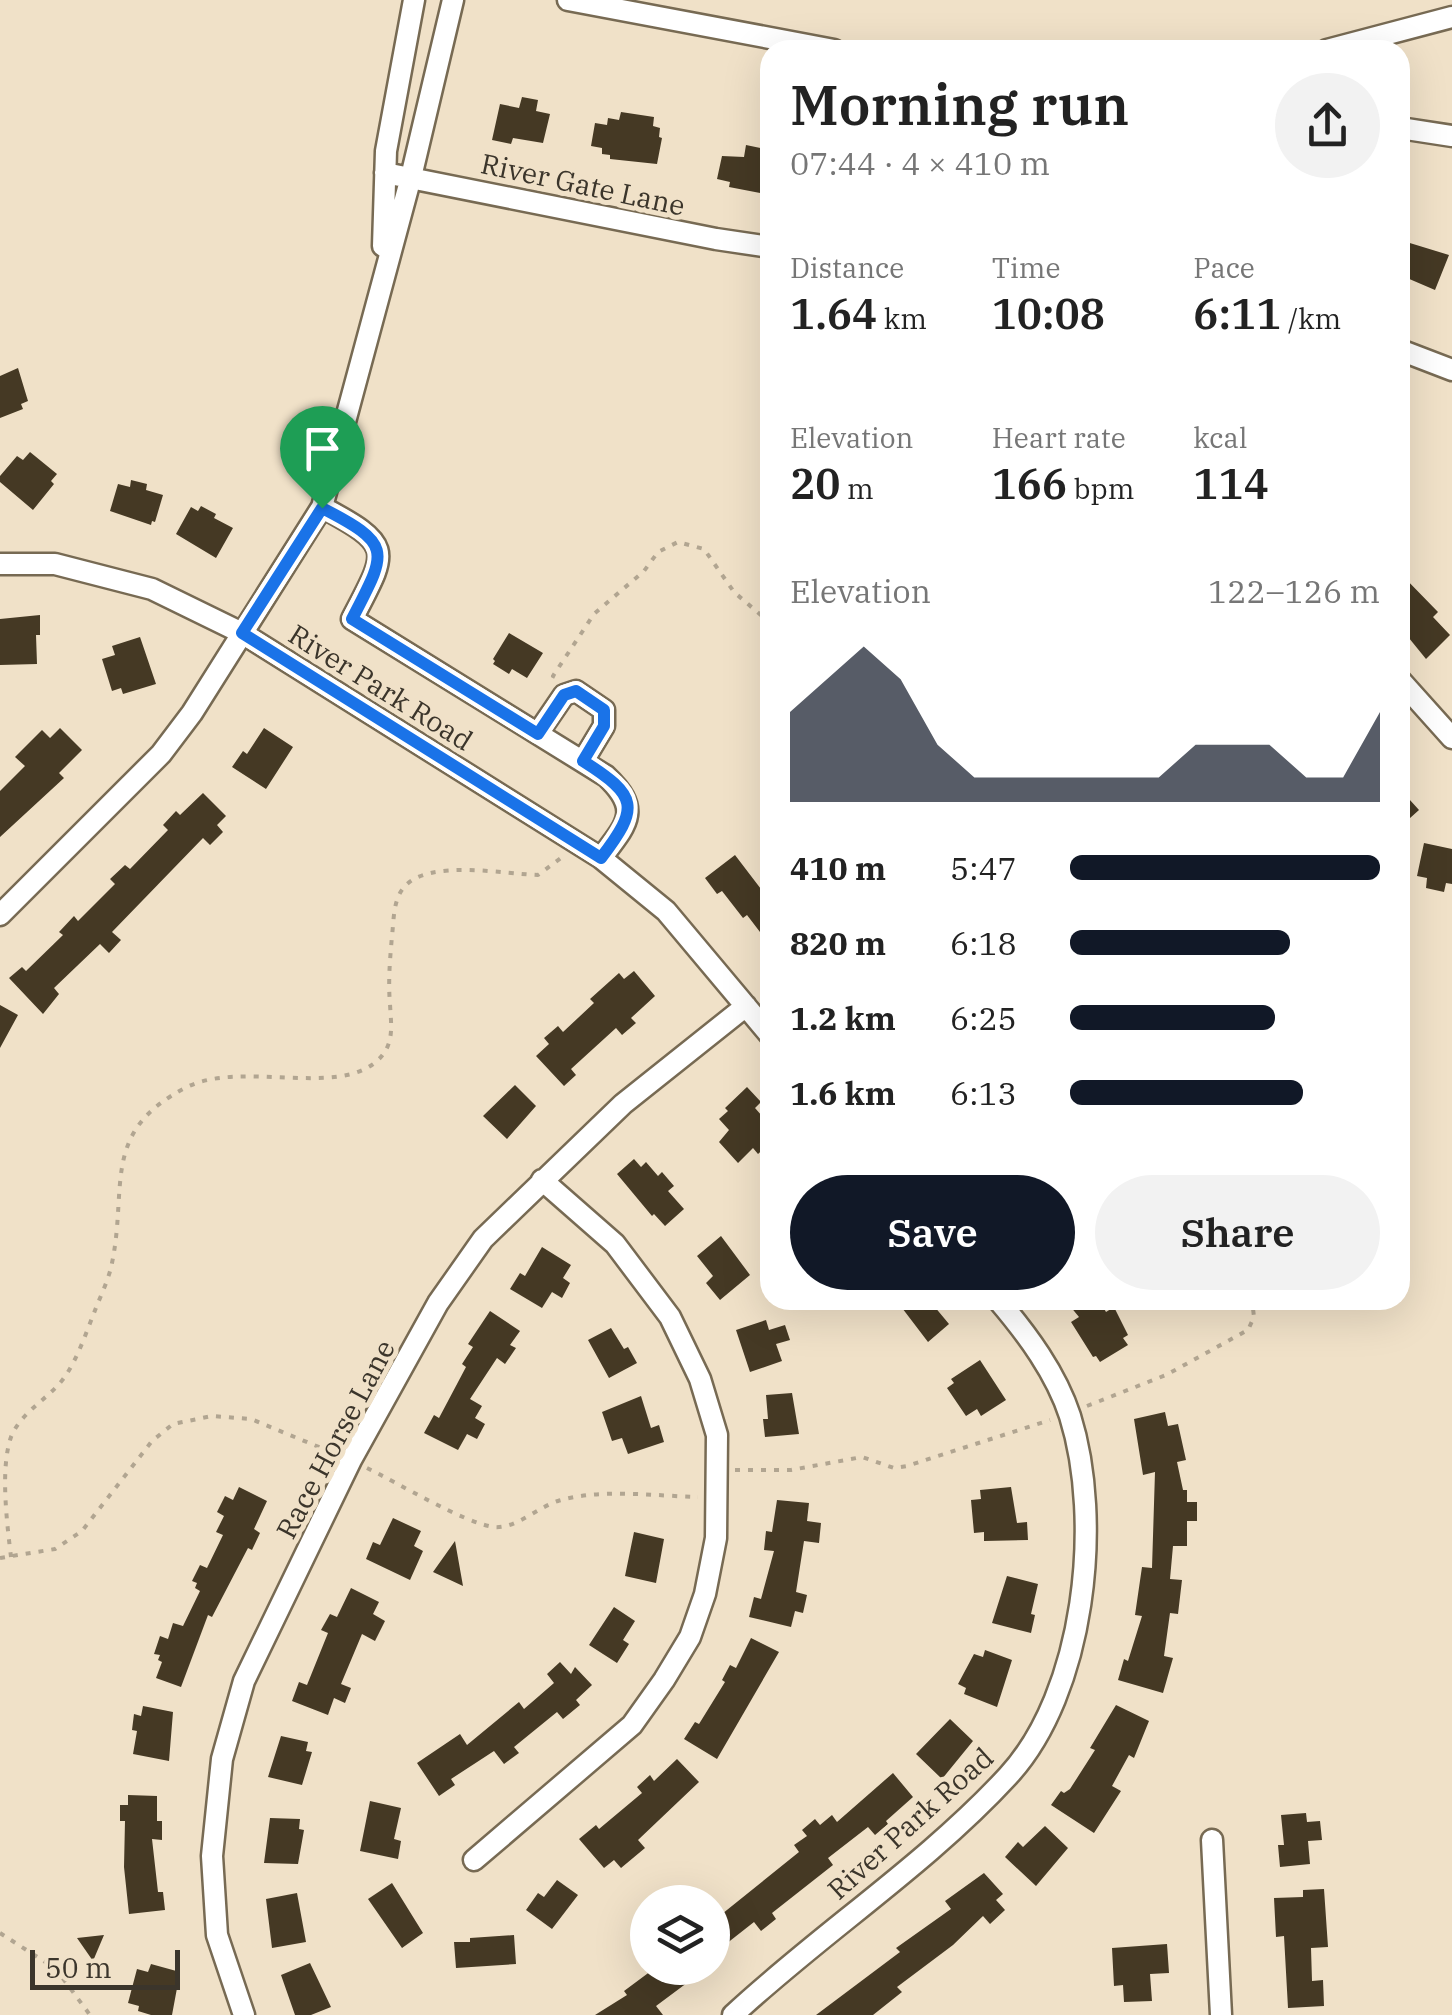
<!DOCTYPE html>
<html lang="en">
<head>
<meta charset="utf-8">
<style>
	:root { --surface:#fff; --page:#f2f2f2; --text:#222; --muted:#767676; --accent:#111827 }
	body { margin:0; font-family:"IBM Plex Serif",serif; background:var(--page); color:var(--text); height:100vh; display:flex; flex-direction:column; font-size:38px; white-space:nowrap }
	* { box-sizing:border-box; margin:0 }
	p { font-size:32px; color:var(--muted) }
	.icon { flex:none; width:55px; height:55px; fill:none; stroke:currentColor; stroke-width:2; stroke-linecap:round; stroke-linejoin:round }
	.map { position:relative; flex:1; overflow:hidden }
	.drawer { position:absolute; left:760px; top:40px; width:650px; height:1270px; display:flex; flex-direction:column; background:var(--surface); border-radius:30px; box-shadow:0 10px 40px #0002 }
	.drawer>* { flex:none }
	.controls { position:absolute; left:630px; top:1885px; display:grid; gap:20px }
	.controls a { display:grid; place-items:center; width:100px; height:100px; border-radius:50%; background:var(--surface); box-shadow:0 10px 40px #0002; font-size:50px }
	.scale { position:absolute; left:30px; bottom:25px; width:150px; box-sizing:border-box; padding-left:10px; border:5px solid #3b352b; border-top:0; font-size:28px; line-height:35px; white-space:nowrap; color:#3b352b; -webkit-text-stroke:8px #f0e1c8; paint-order:stroke }
	.pin { position:absolute; display:grid; place-items:center; width:85px; height:85px; color:#fff; margin:-102px -42px; border-radius:50% 50% 50% 0; rotate:-45deg; box-shadow:0 0 10px #0007 }
	.pin .icon { rotate:45deg }
	.round { display:grid; place-items:center; flex:none; width:105px; height:105px; border-radius:52px; background:var(--page) }
	.head { display:flex; align-items:center; justify-content:space-between; height:170px; padding:0 30px }
	h1 { font-size:55px; font-weight:600; line-height:75px }
	.metrics { display:grid; grid-template-columns:repeat(3,1fr); gap:15px; height:170px; padding:10px 30px }
	.metrics div { display:grid; align-content:center }
	.metrics b { font-size:42px; font-weight:600 }
	.metrics small { font-size:28px; font-weight:400 }
	.metrics p { font-size:28px }
	.chart { height:280px; padding:20px 30px }
	.chart p { display:flex; justify-content:space-between }
	.chart svg { width:100%; height:180px; margin-top:10px; fill:var(--accent); opacity:.7 }
	.action { display:flex; gap:20px; margin-top:auto; padding:20px 30px }
	.action a { flex:1; height:115px; border-radius:60px; background:var(--accent); color:#fff; font-size:40px; font-weight:600; line-height:115px; text-align:center }
	.action a+a { background:var(--page); color:var(--text) }
	ul { padding:0 30px; list-style:none; font-size:32px }
	li { display:grid; grid-template-columns:160px 120px 1fr; align-items:center; height:75px }
	li i { height:25px; border-radius:12px; background:var(--accent) }
	.map>svg:first-child { display:block }
	.building { fill:#453924 }
	.lines { fill:none; stroke-linecap:round; stroke-linejoin:round }
	.minor-casing { stroke:#776a53; stroke-width:25 }
	.path { stroke:#b1a591; stroke-width:4; stroke-dasharray:5 8; stroke-linecap:butt }
	.minor { stroke:#fff; stroke-width:20 }
	.route-casing { stroke:#fff; stroke-width:20 }
	.route { stroke:#1a73e8; stroke-width:12 }
	.labels { text-anchor:middle; dominant-baseline:central; stroke-width:10; stroke-linejoin:round; paint-order:stroke }
	.street-label { font-size:28px; fill:#3b352b; stroke:#f0e1c8 }
</style>
</head>
<body>
<div class="map">
<svg width="1452" height="2015" viewBox="0 0 1452 2015">
	<rect width="100%" height="100%" fill="#f0e1c8"/>
	<path class="building" d="M522,97L538,100L536,111L550,114L543,143L513,138L511,144L492,140L500,104L519,108Z
		M621,112L654,117L653,126L660,128L659,137L662,138L657,164L610,159V155L602,154V148L591,146L595,123L607,125L608,118L619,120Z
		M746,145L770,150V195L729,187L730,182L717,179L722,156L744,157Z
		M1400,240L1449,255L1435,290L1400,275Z
		M18,368L28,401L21,404L23,409L0,418V376Z
		M30,452L57,474L51,481L54,484L33,510L0,482V476L17,456L23,460Z
		M131,480L147,484L146,490L163,495L155,522L152,521L151,525L110,511L118,484L130,487Z
		M201,506L216,514L214,518L233,528L216,558L176,534L191,507L198,511Z
		M1400,573L1438,612L1433,617L1450,635L1426,659L1400,627Z
		M40,615V635H36L37,664L0,665V619Z
		M509,633L543,653L527,678L512,669L509,674L493,664L495,661L493,659Z
		M140,637L156,684L123,694L121,688L112,691L102,659L115,655L112,646Z
		M60,728L82,750L59,773L64,778L0,837V791L25,766L15,757L42,730L50,738Z
		M264,728L293,747L266,789L232,767L243,751L247,754Z
		M1400,789L1419,810L1400,827Z
		M203,793L226,816L217,825L223,832L210,845L203,838L112,932L121,940L109,953L100,944L54,988L59,994L43,1014L9,978L22,967L26,971L63,935L59,932L74,916L78,921L115,884L110,879L125,865L130,869L168,830L163,825L176,811L180,815Z
		M1424,843L1452,849V884L1446,883L1444,892L1426,888L1427,878L1417,876Z
		M735,855L770,901V945L747,915L743,918L722,891L717,894L705,878Z
		M634,971L655,996L631,1018L636,1023L622,1035L616,1028L571,1069L576,1075L564,1086L536,1056L549,1044L544,1038L558,1026L563,1032L594,1003L590,999L619,973L624,979Z
		M0,1005L18,1015L0,1048Z
		M515,1085L536,1106L507,1139L483,1116Z
		M747,1087L761,1102L755,1108L770,1125V1143L758,1154L753,1148L738,1163L719,1142L729,1130L719,1119L728,1111L725,1108Z
		M634,1159L641,1167L646,1162L658,1176L662,1172L674,1186L668,1191L684,1209L665,1226L654,1214L652,1216L617,1174Z
		M721,1236L750,1275L720,1300L706,1283L713,1276L697,1256Z
		M542,1247L571,1265L563,1278L570,1283L562,1298L552,1292L542,1308L510,1289L520,1273L525,1276Z
		M896,1300H929L949,1324L928,1342Z
		M1065,1300H1099L1106,1312L1114,1307L1128,1335L1123,1338L1128,1345L1100,1362L1096,1356L1093,1357L1071,1322L1079,1317Z
		M490,1311L520,1331L510,1345L516,1348L505,1364L497,1358L470,1399L482,1406L475,1418L485,1424L477,1439L467,1434L458,1450L424,1433L434,1415L439,1418L466,1367L462,1364L473,1347L468,1344Z
		M766,1320L769,1330L785,1325L790,1340L776,1344L782,1361L750,1372L736,1330Z
		M611,1328L624,1349L628,1347L637,1363L609,1378L588,1340Z
		M980,1360L1006,1400L981,1416L977,1409L966,1416L947,1388L954,1383L951,1379Z
		M792,1393L799,1434L765,1437L763,1419H768L766,1395Z
		M641,1396L651,1428L659,1425L664,1442L628,1454L622,1438L612,1441L602,1412Z
		M1165,1412L1168,1426L1178,1424L1186,1460L1177,1462L1183,1490H1187V1502H1197V1521H1187V1546H1173L1170,1579L1182,1580L1178,1614L1170,1613L1164,1656L1173,1658L1163,1693L1118,1680L1124,1659L1128,1661L1142,1616L1135,1615L1142,1567L1152,1568L1155,1472L1143,1475L1134,1419Z
		M239,1487L267,1501L254,1529L260,1533L252,1550L248,1548L212,1617L208,1615L181,1687L156,1678L162,1662L158,1660L160,1655L154,1654L160,1636L168,1639L173,1623L183,1626L200,1591L195,1588L197,1583L192,1581L200,1565L207,1568L223,1535L216,1532L224,1516L217,1512L225,1496L233,1500Z
		M1011,1487L1017,1523L1027,1522L1028,1540L984,1541V1532L974,1533L971,1500L981,1499L980,1490Z
		M777,1500L809,1503L807,1521L821,1523L819,1543L804,1541L796,1592L807,1595L803,1613L795,1611L791,1627L749,1617L754,1597L761,1599L774,1551L764,1550L766,1531L772,1532Z
		M393,1518L421,1531L414,1546L423,1551L410,1580L366,1559L373,1542L380,1545Z
		M634,1532L664,1539L656,1583L625,1576Z
		M455,1541L463,1586L433,1572Z
		M1007,1576L1038,1584L1031,1614L1035,1615L1031,1633L992,1623Z
		M351,1588L379,1602L373,1614L385,1621L375,1641L362,1634L341,1684L351,1688L345,1703L334,1698L328,1715L292,1701L299,1682L307,1685L328,1633L321,1630L330,1614L337,1617Z
		M614,1607L635,1621L623,1640L629,1644L617,1663L589,1645Z
		M751,1638L779,1652L717,1759L684,1739L695,1722L699,1724L725,1682L722,1680L730,1665L736,1668Z
		M985,1650L1012,1660L997,1707L964,1694L966,1688L958,1684L974,1654L983,1657Z
		M560,1662L571,1674L575,1667L592,1685L576,1700L580,1705L563,1719L557,1712L514,1747L519,1753L504,1764L494,1751L451,1779L455,1785L439,1796L417,1763L460,1734L467,1745L519,1702L524,1709L554,1683L547,1674Z
		M1116,1705L1149,1721L1134,1758L1129,1755L1112,1786L1121,1791L1094,1833L1051,1805L1061,1791L1064,1793L1070,1789L1095,1750L1090,1748Z
		M143,1706L173,1712L169,1761L133,1754L137,1731L132,1730L134,1714L141,1716Z
		M950,1719L973,1741L942,1779L916,1754Z
		M281,1736L308,1742L306,1751L312,1752L302,1785L268,1777Z
		M677,1759L699,1782L638,1840L645,1848L621,1868L614,1860L604,1868L579,1839L596,1825L599,1829L642,1793L637,1787L650,1775L654,1781Z
		M893,1773L913,1797L886,1821L888,1824L875,1835L868,1827L828,1858L833,1865L772,1913L776,1919L761,1931L754,1922L712,1955V1922L799,1852L794,1845L807,1836L802,1830L815,1819L820,1825L832,1815L837,1822Z
		M128,1795L157,1796V1821H162V1840L152,1839L158,1892H163L165,1910L129,1914L124,1867L125,1821H120V1805H128Z
		M370,1801L401,1808L394,1839L401,1841L398,1859L360,1851Z
		M1306,1813L1307,1822L1320,1821L1322,1840L1308,1841L1310,1864L1280,1867L1278,1845H1284L1281,1815Z
		M270,1818L300,1819L299,1829L304,1830L298,1864L264,1863Z
		M1045,1826L1068,1848L1036,1886L1005,1857L1018,1842L1023,1847Z
		M984,1873L1003,1894L996,1900L1005,1910L990,1924L983,1916L953,1945L897,1987L902,1992L873,2015H816L900,1952L896,1948L951,1909L945,1901Z
		M557,1880L578,1895L552,1929L526,1910L538,1893L544,1897Z
		M392,1883L423,1933L402,1948L368,1899Z
		M1324,1889L1328,1947L1311,1948L1312,1981L1323,1980L1324,2006L1288,2008L1284,1936L1276,1937L1274,1898L1303,1897V1890Z
		M297,1893L306,1942L272,1948L266,1899Z
		M104,1935L93,1961L77,1938Z
		M514,1935L516,1964L456,1968L454,1942H470V1938Z
		M1167,1944L1169,1973L1150,1974L1152,2001L1124,2002L1123,1985L1114,1986L1112,1948Z
		M310,1963L331,2007L311,2015H295L281,1975Z
		M151,1964L180,1972L172,2015H151L138,2011L139,2006L128,2003L137,1969L148,1972Z
		M655,1968H707L656,2006L663,2015H595L627,1995L624,1991Z"/>
	<g class="lines">
		<defs>
			<path id="minor" d="M568,0L834,50
				M1327,50L1452,17
				M1400,128L1452,136
				M385,173L716,239L770,247
				M383,246L386,151L414,0
				M1400,350L1452,370
				M322,507C395,546 388,550 352,619L606,776C642,810 627,824 601,858
				M0,564H55L152,589L242,633L601,858L666,911L770,1035
				M1400,680L1452,738
				M538,733L564,695L576,691L604,710V726L583,761
				M0,915L161,754L192,713L322,507L411,177L453,0
				M1212,1840L1221,2015
				M474,1860L632,1725L664,1680L690,1637L705,1594L716,1538L717,1435L700,1379L670,1317L615,1244L542,1180
				M244,2015L217,1935L212,1856L222,1759L244,1681L351,1460L438,1303L483,1239L623,1104L746,1006
				M733,2015C821,1933 926,1865 1008,1776C1085,1693 1103,1521 1070,1416C1056,1373 1027,1334 998,1300"/>
		</defs>
		<use href="#minor" class="minor-casing"/>
		<path class="path" d="M555,677L553,676L594,614L644,571L658,552L678,542L704,549L734,592L770,623
			M1087,1406L1166,1375L1248,1330L1254,1317L1252,1300
			M367,1468C398,1483 464,1523 494,1527C516,1529 538,1507 558,1501C601,1488 654,1496 698,1497
			M735,1470H791L862,1457L894,1468L907,1466L1050,1420
			M11,1557C7,1523 0,1469 11,1437C22,1410 51,1398 66,1375C78,1357 86,1333 94,1313C100,1297 109,1279 112,1263C128,1186 100,1131 187,1087C241,1060 338,1098 378,1060C395,1044 391,1025 390,1004C388,981 390,959 392,936C394,919 393,899 405,886C430,859 505,874 538,875L561,858
			M0,1558L55,1549L82,1531L152,1441L173,1424L212,1416L251,1419L331,1452
			M0,1933L56,1969L90,2015"/>
		<use href="#minor" class="minor"/>
	</g>
	<g class="lines">
		<defs>
			<path id="route" d="M322,508C394,545 387,551 352,619L538,734L564,695L576,691L604,710V726L583,761C638,796 640,807 601,858L242,633Z"/>
		</defs>
		<use href="#route" class="route-casing"/>
		<use href="#route" class="route"/>
	</g>
	<g class="labels">
		<g class="street-label">
			<text transform="translate(583 184) rotate(12)">River Gate Lane</text>
			<text transform="translate(381 687) rotate(32)">River Park Road</text>
			<text transform="translate(335 1439) rotate(-62)">Race Horse Lane</text>
			<text transform="translate(910 1823) rotate(-42)">River Park Road</text>
		</g>
	</g>
</svg>
<div class="controls">
<a><svg class="icon" aria-label="layers" viewBox="0 0 24 24"><path d="M12 4l9 5-9 5-9-5zM3 14l9 5 9-5"/></svg></a>
</div>
<div class="scale">50 m</div>
<div class="pin" style="left:322px;top:508px;background:#1e9e55"><svg class="icon" aria-label="arrive" viewBox="0 0 24 24"><path d="M6 21V4h12l-3 4 3 4H6"/></svg></div>
<section class="drawer">
<div class="head"><div><h1>Morning run</h1><p>07:44 · 4 × 410 m</p></div><a class="round"><svg class="icon" aria-label="share" viewBox="0 0 24 24"><path d="M12 15V3M7 8l5-5 5 5M5 13v7h14v-7"/></svg></a></div>
<div class="metrics">
<div><p>Distance</p><b>1.64<small> km</small></b></div>
<div><p>Time</p><b>10:08</b></div>
<div><p>Pace</p><b>6:11<small> /km</small></b></div>
</div>
<div class="metrics">
<div><p>Elevation</p><b>20<small> m</small></b></div>
<div><p>Heart rate</p><b>166<small> bpm</small></b></div>
<div><p>kcal</p><b>114</b></div>
</div>
<div class="chart"><p><span>Elevation</span>122–126 m</p>
<svg viewBox="0 0 160 44" preserveAspectRatio="none"><path d="M0 44V22L10 14L20 6L30 14L40 30L50 38L60 38L70 38L80 38L90 38L100 38L110 30L120 30L130 30L140 38L150 38L160 22V44z"/></svg>
</div>
<ul>
<li><b>410 m</b>5:47<i style="width:100%"></i></li>
<li><b>820 m</b>6:18<i style="width:71%"></i></li>
<li><b>1.2 km</b>6:25<i style="width:66%"></i></li>
<li><b>1.6 km</b>6:13<i style="width:75%"></i></li>
</ul>
<div class="action"><a>Save</a><a>Share</a></div>
</section>
</div>
</body>
</html>
